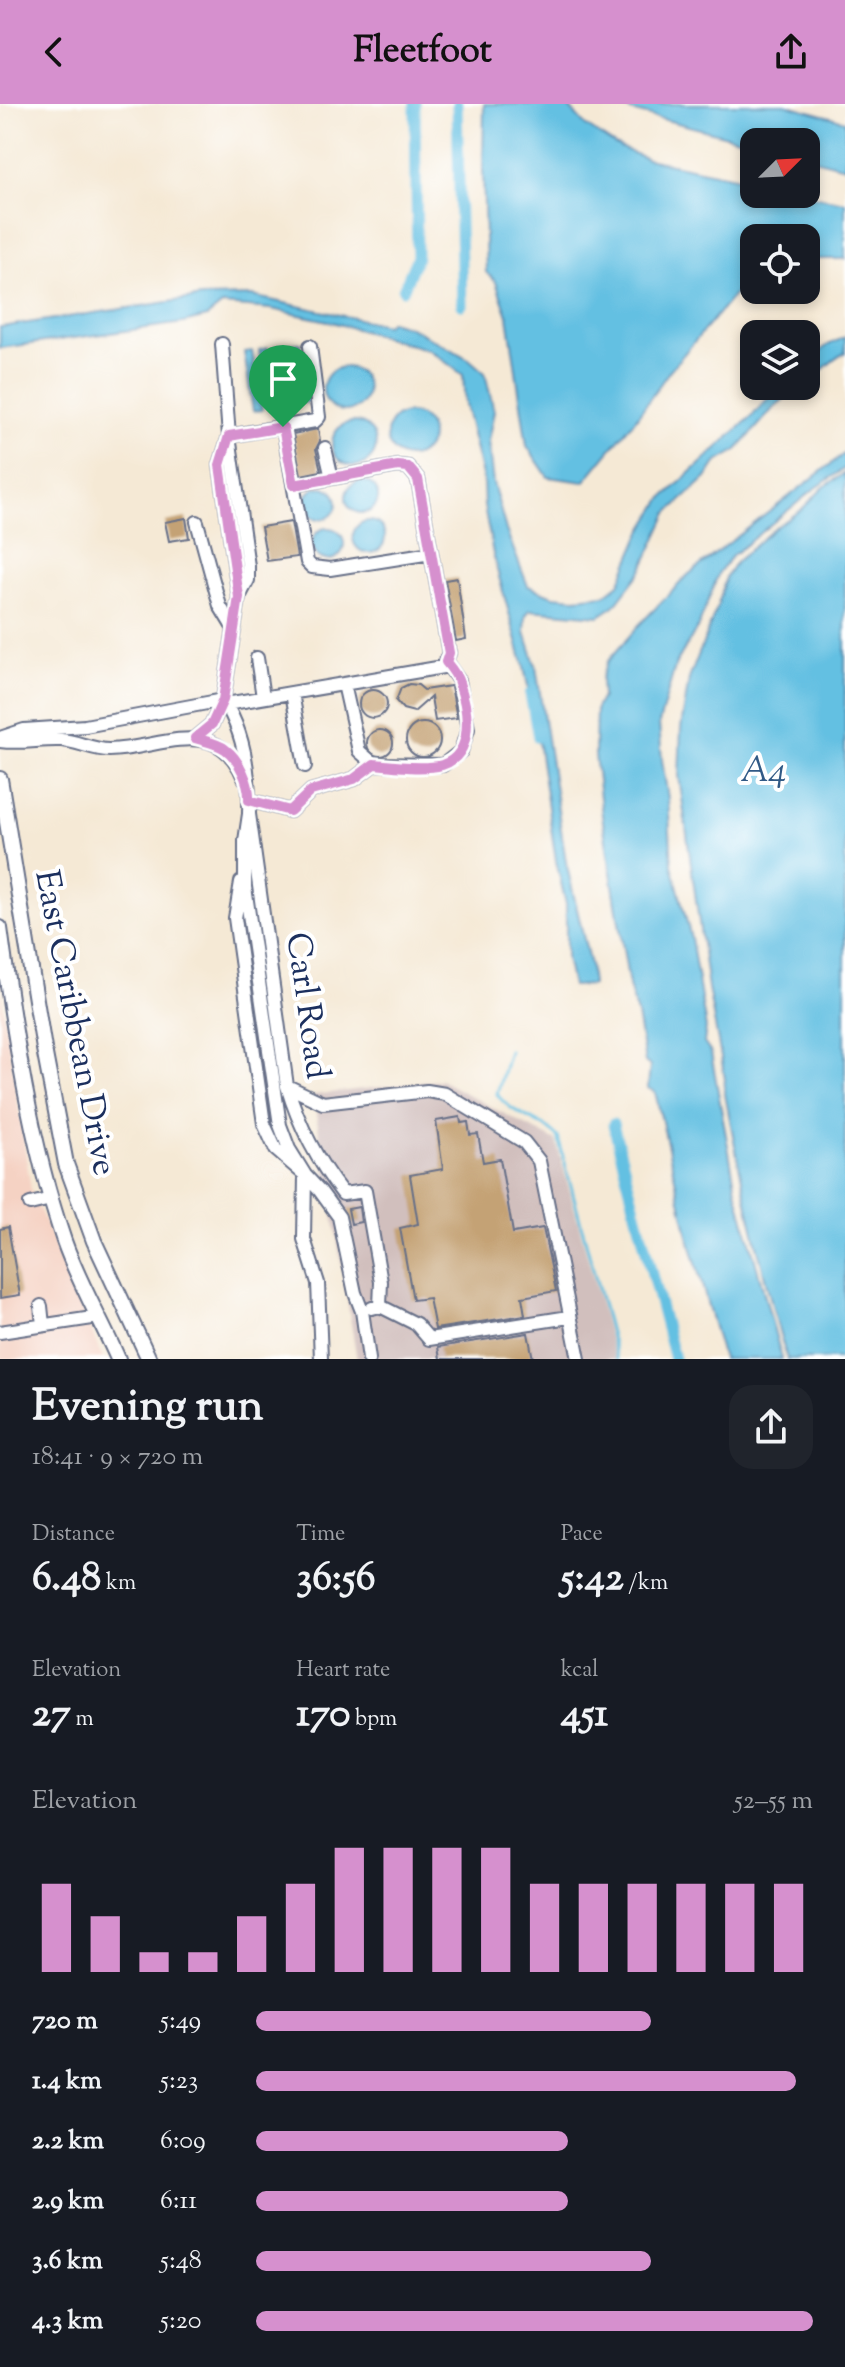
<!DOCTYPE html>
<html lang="en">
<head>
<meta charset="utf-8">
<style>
	:root { --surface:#171b24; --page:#20242c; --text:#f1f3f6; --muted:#9ea1a6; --accent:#d690ce }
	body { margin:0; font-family:"Sorts Mill Goudy",serif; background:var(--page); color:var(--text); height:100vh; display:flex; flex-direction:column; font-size:30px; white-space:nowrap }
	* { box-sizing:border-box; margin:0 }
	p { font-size:26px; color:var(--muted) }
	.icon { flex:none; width:44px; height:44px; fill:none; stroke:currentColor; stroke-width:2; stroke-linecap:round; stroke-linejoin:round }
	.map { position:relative; height:1255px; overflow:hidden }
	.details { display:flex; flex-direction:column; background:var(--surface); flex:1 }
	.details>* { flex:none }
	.needle { width:52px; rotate:66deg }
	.tools { position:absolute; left:740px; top:24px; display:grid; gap:16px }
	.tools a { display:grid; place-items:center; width:80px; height:80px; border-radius:16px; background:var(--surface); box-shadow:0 4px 12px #0003; font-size:40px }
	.pin { position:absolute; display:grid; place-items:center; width:68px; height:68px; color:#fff; margin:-82px -34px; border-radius:50% 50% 50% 0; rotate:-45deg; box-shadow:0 0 8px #0007 }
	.pin .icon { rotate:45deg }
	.round { display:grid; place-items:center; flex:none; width:84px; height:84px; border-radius:24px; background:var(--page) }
	.summary { display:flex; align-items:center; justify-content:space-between; height:136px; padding:0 32px }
	h1 { font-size:44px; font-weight:800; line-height:60px }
	.figures { display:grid; grid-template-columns:repeat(3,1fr); gap:12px; height:136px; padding:8px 32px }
	.figures div { display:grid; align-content:center }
	.figures b { font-size:40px; font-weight:800 }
	.figures small { font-size:22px; font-weight:400 }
	.figures p { font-size:22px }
	.chart { height:224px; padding:16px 32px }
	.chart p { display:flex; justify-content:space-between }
	.chart svg { width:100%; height:144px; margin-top:8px; stroke:var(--accent); stroke-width:6 }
	ul { padding:0 32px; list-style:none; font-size:26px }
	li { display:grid; grid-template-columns:128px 96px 1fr; align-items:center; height:60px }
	li i { height:20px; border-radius:10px; background:var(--accent) }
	header { display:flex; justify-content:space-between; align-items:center; height:104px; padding:0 32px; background:var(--accent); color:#111; font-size:36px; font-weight:800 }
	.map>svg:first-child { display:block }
	.built { fill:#f5d2c3 }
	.industrial { fill:#d1bfbd }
	.water { fill:#64c0e2; stroke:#4078a0; stroke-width:2 }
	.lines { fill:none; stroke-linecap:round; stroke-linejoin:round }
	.stream { stroke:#64c0e2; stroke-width:3 }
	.canal { stroke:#64c0e2; stroke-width:11 }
	.building { fill:#c4a275 }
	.minor-casing { stroke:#677088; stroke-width:16 }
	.major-casing { stroke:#677088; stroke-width:18 }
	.minor { stroke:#fff; stroke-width:12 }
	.major { stroke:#fff; stroke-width:14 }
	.route-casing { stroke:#fff; stroke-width:16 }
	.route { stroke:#d690ce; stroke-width:10 }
	.labels { text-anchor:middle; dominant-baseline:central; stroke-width:8; stroke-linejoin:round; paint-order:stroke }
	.street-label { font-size:34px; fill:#1b2f5e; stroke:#fff }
	.water-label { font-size:36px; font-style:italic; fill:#315a86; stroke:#fff }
</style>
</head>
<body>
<header><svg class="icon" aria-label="back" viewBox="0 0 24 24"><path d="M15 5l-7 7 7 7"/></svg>Fleetfoot<svg class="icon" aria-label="share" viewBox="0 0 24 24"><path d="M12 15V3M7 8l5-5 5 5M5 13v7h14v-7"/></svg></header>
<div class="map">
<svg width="845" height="1255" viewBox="0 0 845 1255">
	<rect width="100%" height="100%" fill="#fff"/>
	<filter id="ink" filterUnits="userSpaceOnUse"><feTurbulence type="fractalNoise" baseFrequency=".0125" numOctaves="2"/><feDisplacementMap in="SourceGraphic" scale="16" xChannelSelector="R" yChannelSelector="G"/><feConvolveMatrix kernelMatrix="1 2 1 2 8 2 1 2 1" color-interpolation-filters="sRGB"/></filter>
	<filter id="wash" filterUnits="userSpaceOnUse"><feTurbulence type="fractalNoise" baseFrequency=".006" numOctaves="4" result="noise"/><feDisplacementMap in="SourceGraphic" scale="32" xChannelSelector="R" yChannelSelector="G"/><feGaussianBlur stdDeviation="1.8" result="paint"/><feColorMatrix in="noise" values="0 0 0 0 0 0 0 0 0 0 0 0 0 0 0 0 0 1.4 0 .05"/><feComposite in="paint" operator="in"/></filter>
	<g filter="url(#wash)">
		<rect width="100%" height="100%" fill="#f5e9d5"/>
		<path class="built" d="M0,883L31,1085L103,1255H0Z"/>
		<path class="industrial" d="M440,976L556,1037L615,1255H357L313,991Z"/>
		<path class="water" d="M484,0H566L586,22L615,41L647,55L754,77V90H803L845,98V155H806V134H754V174L746,177L670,266L635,316L584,378L548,373L527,342L508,212L496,178L486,168L483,66Z
			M615,0H785L845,17V63L806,53V38L754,39L631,7Z
			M252,192L386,221L390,217L410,223L469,255L485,269L494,307L488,337L493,379L506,426L528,482L553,492L575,494L605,491L619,480L640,431L662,395L752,312L779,282H797L771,307L736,347L716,359L706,374L668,409L641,467L614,502L599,512L530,506L526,511L525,528L536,563L566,758L590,861L592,881L572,882L566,854V800L556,757L534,610L523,559L494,455L484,402L483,376L465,301L463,271L429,246L328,217L271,205L222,201L207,213L183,219L0,244V223L202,193Z
			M845,233V249C829,256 820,272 806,276V258L828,241Z
			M300,239L310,298L301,299L291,240Z
			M284,241L294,300L285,302L275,243Z
			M268,244L278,303L269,305L259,246Z
			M252,247L262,306L253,307L244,248Z
			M323 285a22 22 0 1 1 44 0a22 22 0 1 1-44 0Z
			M387 331a22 22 0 1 1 44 0a22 22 0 1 1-44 0Z
			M332 340a22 22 0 1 1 44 0a22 22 0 1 1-44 0Z
			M845,349V364L813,386L733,451L719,468L698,523L676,559L659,619L662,656L668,694L672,761L691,834L706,924L704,939L711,949L736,1086L782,1255H723L688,1131L658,1000L655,988L648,984L650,962L645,958L637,910L629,882L602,711L595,651L596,604L602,593L601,575L607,558L639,521L688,471Z
			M845,369V1255H787C761,1166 741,1076 724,985L725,975L708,884L679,672L681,624L689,575L718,501L726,472L737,457L776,423L800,407L824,383Z
			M346 393a16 16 0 1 1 32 0a16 16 0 1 1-32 0Z
			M305 399a16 16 0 1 1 32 0a16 16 0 1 1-32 0Z
			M353 433a16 16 0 1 1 32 0a16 16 0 1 1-32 0Z
			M312 440a16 16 0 1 1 32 0a16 16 0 1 1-32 0Z"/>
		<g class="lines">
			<path class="stream" d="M509,947L497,990C512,1012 540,1014 558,1033L617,1255"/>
			<path class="canal" d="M457,0L462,201
				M403,186L417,153L415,0
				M530,590L538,633
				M613,1020L674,1255"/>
		</g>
		<g id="blocks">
			<path class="building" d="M318,325L320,337L316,345L321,367L301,371L293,330Z
				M186,414L189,434L169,437L165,418Z
				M291,418L297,453L267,457L261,423Z
				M457,474L466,535L456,537L445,476Z
				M409,580L418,581L424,586L451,582L457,614L435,617L431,593L414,608L403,605L396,597L401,584Z
				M359 600a14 14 0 1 1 28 0a14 14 0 1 1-28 0Z
				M406 636a17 17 0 1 1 34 0a17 17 0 1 1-34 0Z
				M367 639a13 13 0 1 1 26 0a13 13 0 1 1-26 0Z
				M460,1013L461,1019L468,1018L470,1031L478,1030L483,1058L500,1055L513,1129L543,1124L556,1187L522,1193L525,1211L435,1225L429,1194L413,1196L400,1124L418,1120L410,1071L443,1065L436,1017Z
				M359,1103L361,1118L351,1120L348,1105Z
				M8,1123L20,1191L0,1194V1125Z
				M528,1229L533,1255H440L438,1243Z"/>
		</g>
	</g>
	<g filter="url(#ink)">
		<use href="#blocks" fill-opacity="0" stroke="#677088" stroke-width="2"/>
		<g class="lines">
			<defs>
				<path id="minor" d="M222,240L229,332L248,462V476L239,493
					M283,323L307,458L312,463L330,465L431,449
					M229,332L220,361L239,493L223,596C245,629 250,671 249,710
					M229,332L315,317L319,313L310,242
					M325,344L332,374
					M197,418L220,502L234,525
					M257,554L263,593
					M344,580L359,647L374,660
					M292,589L305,662
					M226,600L443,563L449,549L418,375L408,363L398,362L294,381
					M0,634L24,626L85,622L223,596
					M195,634L212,620L223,596
					M0,637C23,640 40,635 61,636C77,637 93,646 109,646C161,645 217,609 244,674
					M249,696L290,707L311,687L354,675L374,660L443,661L461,647L468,625L459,577L446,558
					M241,778L235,814L264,1020L276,1046L305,1071L304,1135L318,1179L321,1255
					M287,982L323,999L427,987L445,990L524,1038L539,1057L579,1255
					M30,1100L51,1095
					M41,1202L43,1221
					M372,1204L380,1202L416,1220L429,1235L569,1213
					M0,1228L99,1213
					M369,1255L362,1207L355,1189L339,1113L320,1087L305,1071L289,1045L280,1021L245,783V737L249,710L287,982C299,1022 317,1057 343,1090L365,1087L381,1178L380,1202"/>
				<path id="major" d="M0,675L44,945L66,1060L94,1137L149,1255
					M0,824C14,929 30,1037 64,1137C78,1177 101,1216 118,1255"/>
			</defs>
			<use href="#minor" class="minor-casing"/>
			<use href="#major" class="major-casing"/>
			<use href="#minor" class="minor"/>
			<use href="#major" class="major"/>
		</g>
	</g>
	<g class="lines" filter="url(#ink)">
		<defs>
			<path id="route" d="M283,323L294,381L398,362L408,363L418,375L449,549L446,558C451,564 457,571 459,579C468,604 476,650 442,661C424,666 392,662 374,660L354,675L311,687L290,707L249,696C250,679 239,655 225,645C217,639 204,637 195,634L212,620L223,596L239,493L220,361L229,332Z"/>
		</defs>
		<use href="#route" class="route-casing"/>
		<use href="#route" class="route"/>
	</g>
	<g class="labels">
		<g class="street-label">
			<text transform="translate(306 902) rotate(82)">Carl Road</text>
			<text transform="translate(74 919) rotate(79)">East Caribbean Drive</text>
		</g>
		<g class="water-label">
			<text x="763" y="668">A4</text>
		</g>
	</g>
</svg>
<div class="tools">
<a><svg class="needle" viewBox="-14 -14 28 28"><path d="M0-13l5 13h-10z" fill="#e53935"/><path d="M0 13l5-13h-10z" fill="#9ea1a6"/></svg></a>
<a><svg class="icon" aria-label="locate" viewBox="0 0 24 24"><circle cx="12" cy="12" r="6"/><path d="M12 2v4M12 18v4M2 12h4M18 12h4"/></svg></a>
<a><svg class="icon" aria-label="layers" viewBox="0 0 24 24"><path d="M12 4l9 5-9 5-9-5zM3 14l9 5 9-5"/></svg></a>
</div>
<div class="pin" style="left:283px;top:323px;background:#1e9e55"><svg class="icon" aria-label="arrive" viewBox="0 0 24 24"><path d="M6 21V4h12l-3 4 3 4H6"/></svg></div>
</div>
<section class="details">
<div class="summary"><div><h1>Evening run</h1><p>18:41 · 9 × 720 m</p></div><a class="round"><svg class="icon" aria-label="share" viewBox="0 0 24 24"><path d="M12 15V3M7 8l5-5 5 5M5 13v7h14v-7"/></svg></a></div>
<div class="figures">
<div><p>Distance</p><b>6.48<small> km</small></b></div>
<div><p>Time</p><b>36:56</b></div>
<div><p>Pace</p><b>5:42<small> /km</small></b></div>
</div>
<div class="figures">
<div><p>Elevation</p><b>27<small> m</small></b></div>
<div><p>Heart rate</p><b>170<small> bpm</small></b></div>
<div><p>kcal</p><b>451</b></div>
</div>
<div class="chart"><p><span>Elevation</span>52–55 m</p>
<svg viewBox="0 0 160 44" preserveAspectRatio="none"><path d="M5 44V17M15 44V27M25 44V38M35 44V38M45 44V27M55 44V17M65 44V6M75 44V6M85 44V6M95 44V6M105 44V17M115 44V17M125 44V17M135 44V17M145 44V17M155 44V17"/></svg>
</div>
<ul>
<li><b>720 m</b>5:49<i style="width:71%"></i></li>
<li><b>1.4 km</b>5:23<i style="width:97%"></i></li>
<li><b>2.2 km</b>6:09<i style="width:56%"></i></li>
<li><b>2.9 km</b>6:11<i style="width:56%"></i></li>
<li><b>3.6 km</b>5:48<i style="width:71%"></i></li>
<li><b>4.3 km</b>5:20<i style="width:100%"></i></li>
</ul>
</section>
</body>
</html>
